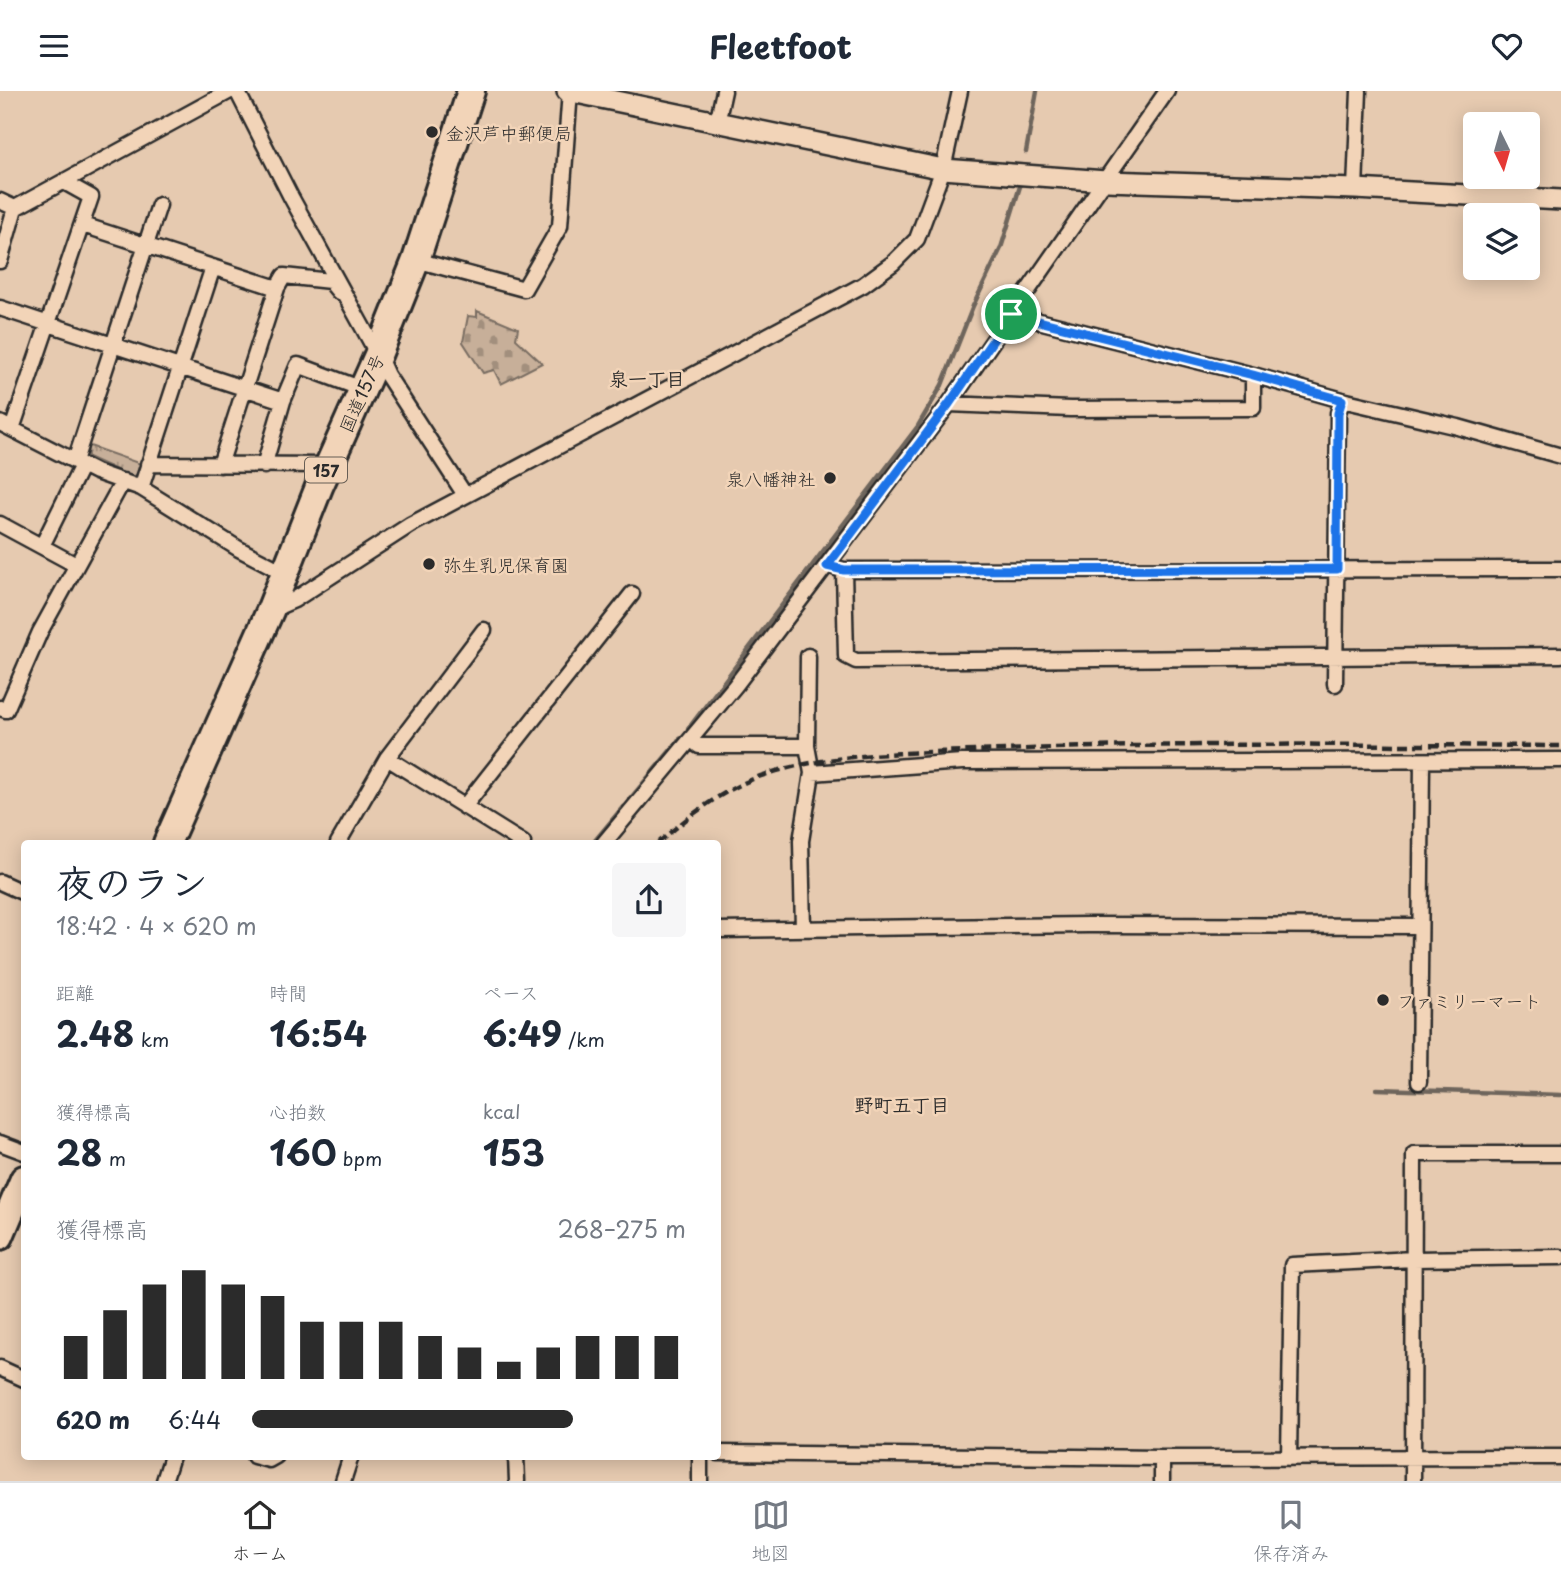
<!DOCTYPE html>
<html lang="ja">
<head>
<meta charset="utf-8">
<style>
	:root { --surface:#fff; --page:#f6f6f7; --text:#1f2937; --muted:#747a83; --line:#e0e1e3; --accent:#2b2b2b }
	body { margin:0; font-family:"Playpen Sans","Klee One",sans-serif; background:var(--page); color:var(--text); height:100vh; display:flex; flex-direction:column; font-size:26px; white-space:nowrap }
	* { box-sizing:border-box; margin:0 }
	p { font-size:23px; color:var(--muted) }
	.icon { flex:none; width:38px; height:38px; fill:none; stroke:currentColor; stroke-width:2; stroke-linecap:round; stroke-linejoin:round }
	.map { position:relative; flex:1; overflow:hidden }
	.side { position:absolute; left:21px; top:749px; width:700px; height:620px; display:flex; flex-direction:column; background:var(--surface); border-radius:7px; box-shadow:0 4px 18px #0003 }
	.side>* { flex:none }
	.needle { width:46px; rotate:175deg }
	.fabs { position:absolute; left:1463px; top:21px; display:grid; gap:14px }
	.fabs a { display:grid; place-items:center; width:77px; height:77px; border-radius:7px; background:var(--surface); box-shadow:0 4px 18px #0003; font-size:35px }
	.pin { position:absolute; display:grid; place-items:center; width:60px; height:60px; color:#fff; margin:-30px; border:4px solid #fff; border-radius:50%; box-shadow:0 2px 7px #0007 }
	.round { display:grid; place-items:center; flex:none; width:74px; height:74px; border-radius:7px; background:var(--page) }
	.headline { display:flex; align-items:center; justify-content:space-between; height:119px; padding:0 35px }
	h1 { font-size:38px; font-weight:700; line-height:52px }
	.stats { display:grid; grid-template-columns:repeat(3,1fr); gap:10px; height:119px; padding:7px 35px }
	.stats div { display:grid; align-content:center }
	.stats b { font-size:35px; font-weight:700 }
	.stats small { font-size:19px; font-weight:400 }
	.stats p { font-size:19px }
	.chart { height:196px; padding:14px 35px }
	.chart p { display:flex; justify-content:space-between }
	.chart svg { width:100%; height:126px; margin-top:7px; stroke:var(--accent); stroke-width:6 }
	ul { padding:0 35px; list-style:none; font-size:23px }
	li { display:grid; grid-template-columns:112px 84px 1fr; align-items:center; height:52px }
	li i { height:18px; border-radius:9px; background:var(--accent) }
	header { display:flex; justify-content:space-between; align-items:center; height:91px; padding:0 35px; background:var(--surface); font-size:32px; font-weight:700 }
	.tab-bar { display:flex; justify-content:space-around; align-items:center; height:98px; border-top:2px solid var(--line); background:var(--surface); font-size:19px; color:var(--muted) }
	.tab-bar a { display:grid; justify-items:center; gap:4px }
	.tab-bar .active { color:var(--accent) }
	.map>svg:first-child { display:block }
	.grass { fill:url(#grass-tufts); stroke:#796d62; stroke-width:2 }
	.cemetery { fill:url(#cemetery-stones); stroke:#796d62; stroke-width:2 }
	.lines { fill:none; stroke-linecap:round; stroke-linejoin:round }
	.stream { stroke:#6e655b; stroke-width:4.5 }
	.street-casing { stroke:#2b2b2b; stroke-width:19 }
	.secondary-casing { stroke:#2b2b2b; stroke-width:24 }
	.highway-casing { stroke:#2b2b2b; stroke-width:32 }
	.street { stroke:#f2d4b8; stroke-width:14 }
	.secondary { stroke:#f2d4b8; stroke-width:19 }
	.highway { stroke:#f2d4b8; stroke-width:26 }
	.rail { stroke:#2b2b2b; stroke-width:4.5; stroke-dasharray:10 5; stroke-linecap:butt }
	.route-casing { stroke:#fff; stroke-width:14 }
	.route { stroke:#1a73e8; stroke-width:9 }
	.poi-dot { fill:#2b2b2b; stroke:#f2d4b8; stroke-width:2.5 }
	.labels { text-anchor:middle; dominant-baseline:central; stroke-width:5; stroke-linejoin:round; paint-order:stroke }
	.shield { fill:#f2d4b8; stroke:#675e55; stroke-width:2 }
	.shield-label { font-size:16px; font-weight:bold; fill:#2b2b2b }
	.poi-label { font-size:18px; fill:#2b2b2b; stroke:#f2d4b8; text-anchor:start }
	.street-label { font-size:18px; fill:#2b2b2b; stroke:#f2d4b8 }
	.neighbourhood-label { font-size:19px; font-weight:bold; fill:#2b2b2b; stroke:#f2d4b8 }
</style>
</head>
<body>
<header><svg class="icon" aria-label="menu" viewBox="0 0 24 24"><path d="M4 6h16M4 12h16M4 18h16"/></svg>Fleetfoot<svg class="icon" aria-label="heart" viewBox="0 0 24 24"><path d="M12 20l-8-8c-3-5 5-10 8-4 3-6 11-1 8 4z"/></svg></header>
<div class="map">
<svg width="1561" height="1390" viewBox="0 0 1561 1390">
	<defs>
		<pattern id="grass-tufts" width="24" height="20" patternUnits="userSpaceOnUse" patternTransform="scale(1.75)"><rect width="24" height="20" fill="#c7af99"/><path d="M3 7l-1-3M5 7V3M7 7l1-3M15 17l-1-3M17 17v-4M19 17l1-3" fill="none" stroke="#a28f7d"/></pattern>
		<pattern id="cemetery-stones" width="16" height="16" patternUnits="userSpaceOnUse" patternTransform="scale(1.75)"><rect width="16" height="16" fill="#c7af99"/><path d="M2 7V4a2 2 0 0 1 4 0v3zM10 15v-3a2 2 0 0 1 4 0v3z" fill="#a28f7d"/></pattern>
	</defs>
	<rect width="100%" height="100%" fill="#e6cab0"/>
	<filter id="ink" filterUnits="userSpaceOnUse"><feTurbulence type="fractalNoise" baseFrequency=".0143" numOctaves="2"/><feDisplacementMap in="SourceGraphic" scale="14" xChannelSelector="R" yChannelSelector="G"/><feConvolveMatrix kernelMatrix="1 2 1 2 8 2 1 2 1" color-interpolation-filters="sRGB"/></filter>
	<g filter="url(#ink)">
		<path class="grass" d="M87,354L141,373L137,383L132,386L88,366Z"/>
		<path class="cemetery" d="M477,220L518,237L516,248L542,272L501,293L494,279L483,282L463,251L468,225L477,226Z"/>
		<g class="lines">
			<path class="stream" d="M1026,61L1037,0
				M688,638L918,335L942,294L973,215L1001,157L1021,92
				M630,708L680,648
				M593,752L623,716
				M1377,998L1561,1004"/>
			<defs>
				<path id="street" d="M237,0L291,106L378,264L387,284L465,404
					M717,32L724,0
					M1355,98L1359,0
					M0,110L15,117
					M83,134L277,197L284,185L330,190L339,201
					M416,169L524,198L560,135L570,0
					M0,170L15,117L230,0
					M0,217L283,310L298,274L362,298
					M1011,223L1253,284L1342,309L1458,336L1561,365
					M949,313L1070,318L1253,317V284
					M0,332L96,381L141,397L239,458L285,482
					M12,338L91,106L64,91
					M75,370L159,114
					M148,373L329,374
					M220,374L277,197
					M264,375L283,310
					M141,397L213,176
					M0,433L76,474
					M42,455L82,374
					M836,477L844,479L1561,478
					M844,479L846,565L856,570L1561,564
					M271,519L294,509L410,434L863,194L893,172L917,148L943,78L960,0
					M1335,593L1338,322L1342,309
					M0,617L6,619L40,541L123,390
					M691,648L699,655H807L812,682L962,671L1561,669
					M807,655L808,565
					M387,667L523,752
					M464,716L632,503
					M338,752L387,667L484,539
					M604,752L735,595L949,313L1167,0
					M0,791L24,802
					M803,838L801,750L812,682
					M718,839L1088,834L1420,835
					M1419,991L1422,670
					M0,1052L24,1061
					M0,1277L24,1288
					M718,1362L1162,1367L1561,1366
					M254,1365L269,1369L276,1365
					M516,1365L517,1390
					M700,1365V1390
					M1162,1367V1390
					M1289,1367L1292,1174L1414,1168L1561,1166
					M164,1390L172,1365
					M343,1390L351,1365
					M1413,1390L1414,1063H1561"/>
				<path id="secondary" d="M567,0L943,78L1106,90L1355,98L1561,109"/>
				<path id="highway" d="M167,752L270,520L319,396L378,264L416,169L471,0
					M0,1145L24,1088"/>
			</defs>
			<use href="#street" class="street-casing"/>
			<use href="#secondary" class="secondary-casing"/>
			<use href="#highway" class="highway-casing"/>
			<use href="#street" class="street"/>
			<use href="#secondary" class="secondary"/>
			<use href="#highway" class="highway"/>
			<path class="rail" d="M658,752C688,726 724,697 764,684C840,659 926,662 1005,659C1190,651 1376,654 1561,655"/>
		</g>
	</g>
	<g class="lines" filter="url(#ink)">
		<defs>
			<path id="route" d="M1011,223L1253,284L1342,309L1338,322L1337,478L844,479L827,475L949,313Z"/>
		</defs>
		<use href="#route" class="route-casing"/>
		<use href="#route" class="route"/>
	</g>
	<g class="poi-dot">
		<circle cx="432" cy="41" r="7"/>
		<circle cx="830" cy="387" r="7"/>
		<circle cx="429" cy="473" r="7"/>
		<circle cx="1383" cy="909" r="7"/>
	</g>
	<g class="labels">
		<rect class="shield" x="305" y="366.5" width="42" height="25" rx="5"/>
		<g class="shield-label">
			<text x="326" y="379">157</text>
		</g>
		<g class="poi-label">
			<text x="446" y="41">金沢芦中郵便局</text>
			<text x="816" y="387" text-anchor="end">泉八幡神社</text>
			<text x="443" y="473">弥生乳児保育園</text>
			<text x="1397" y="909">ファミリーマート</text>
		</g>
		<g class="street-label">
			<text transform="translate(361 302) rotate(-66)">国道157号</text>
		</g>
		<g class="neighbourhood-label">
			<text x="647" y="287">泉一丁目</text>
			<text x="902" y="1013">野町五丁目</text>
		</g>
	</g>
</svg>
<div class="fabs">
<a><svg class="needle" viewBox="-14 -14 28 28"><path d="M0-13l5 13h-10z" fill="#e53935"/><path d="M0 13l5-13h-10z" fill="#747a83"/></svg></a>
<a><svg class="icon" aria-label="layers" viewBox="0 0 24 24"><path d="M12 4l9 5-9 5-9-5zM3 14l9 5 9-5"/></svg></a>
</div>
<div class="pin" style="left:1011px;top:223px;background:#1e9e55"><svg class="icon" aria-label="arrive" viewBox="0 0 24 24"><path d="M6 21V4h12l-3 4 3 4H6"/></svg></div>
<section class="side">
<div class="headline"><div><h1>夜のラン</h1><p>18:42 · 4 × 620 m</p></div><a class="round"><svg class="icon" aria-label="share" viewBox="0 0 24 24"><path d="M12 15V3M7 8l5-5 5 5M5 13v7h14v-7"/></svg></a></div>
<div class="stats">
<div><p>距離</p><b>2.48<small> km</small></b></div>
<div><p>時間</p><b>16:54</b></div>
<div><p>ペース</p><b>6:49<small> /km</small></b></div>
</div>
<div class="stats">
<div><p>獲得標高</p><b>28<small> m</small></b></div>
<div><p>心拍数</p><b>160<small> bpm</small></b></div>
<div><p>kcal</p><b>153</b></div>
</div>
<div class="chart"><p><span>獲得標高</span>268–275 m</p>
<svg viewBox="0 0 160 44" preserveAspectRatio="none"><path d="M5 44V29M15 44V20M25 44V11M35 44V6M45 44V11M55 44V15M65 44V24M75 44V24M85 44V24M95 44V29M105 44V33M115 44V38M125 44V33M135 44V29M145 44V29M155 44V29"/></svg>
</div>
<ul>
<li><b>620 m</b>6:44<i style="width:74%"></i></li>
</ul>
</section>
</div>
<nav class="tab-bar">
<a class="active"><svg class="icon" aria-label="home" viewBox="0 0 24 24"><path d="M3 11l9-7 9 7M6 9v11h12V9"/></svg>ホーム</a>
<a><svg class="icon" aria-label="map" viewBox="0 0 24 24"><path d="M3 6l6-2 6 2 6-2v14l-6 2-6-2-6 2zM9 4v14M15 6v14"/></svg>地図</a>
<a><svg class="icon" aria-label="saved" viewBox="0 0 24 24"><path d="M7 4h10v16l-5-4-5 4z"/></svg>保存済み</a>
</nav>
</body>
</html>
